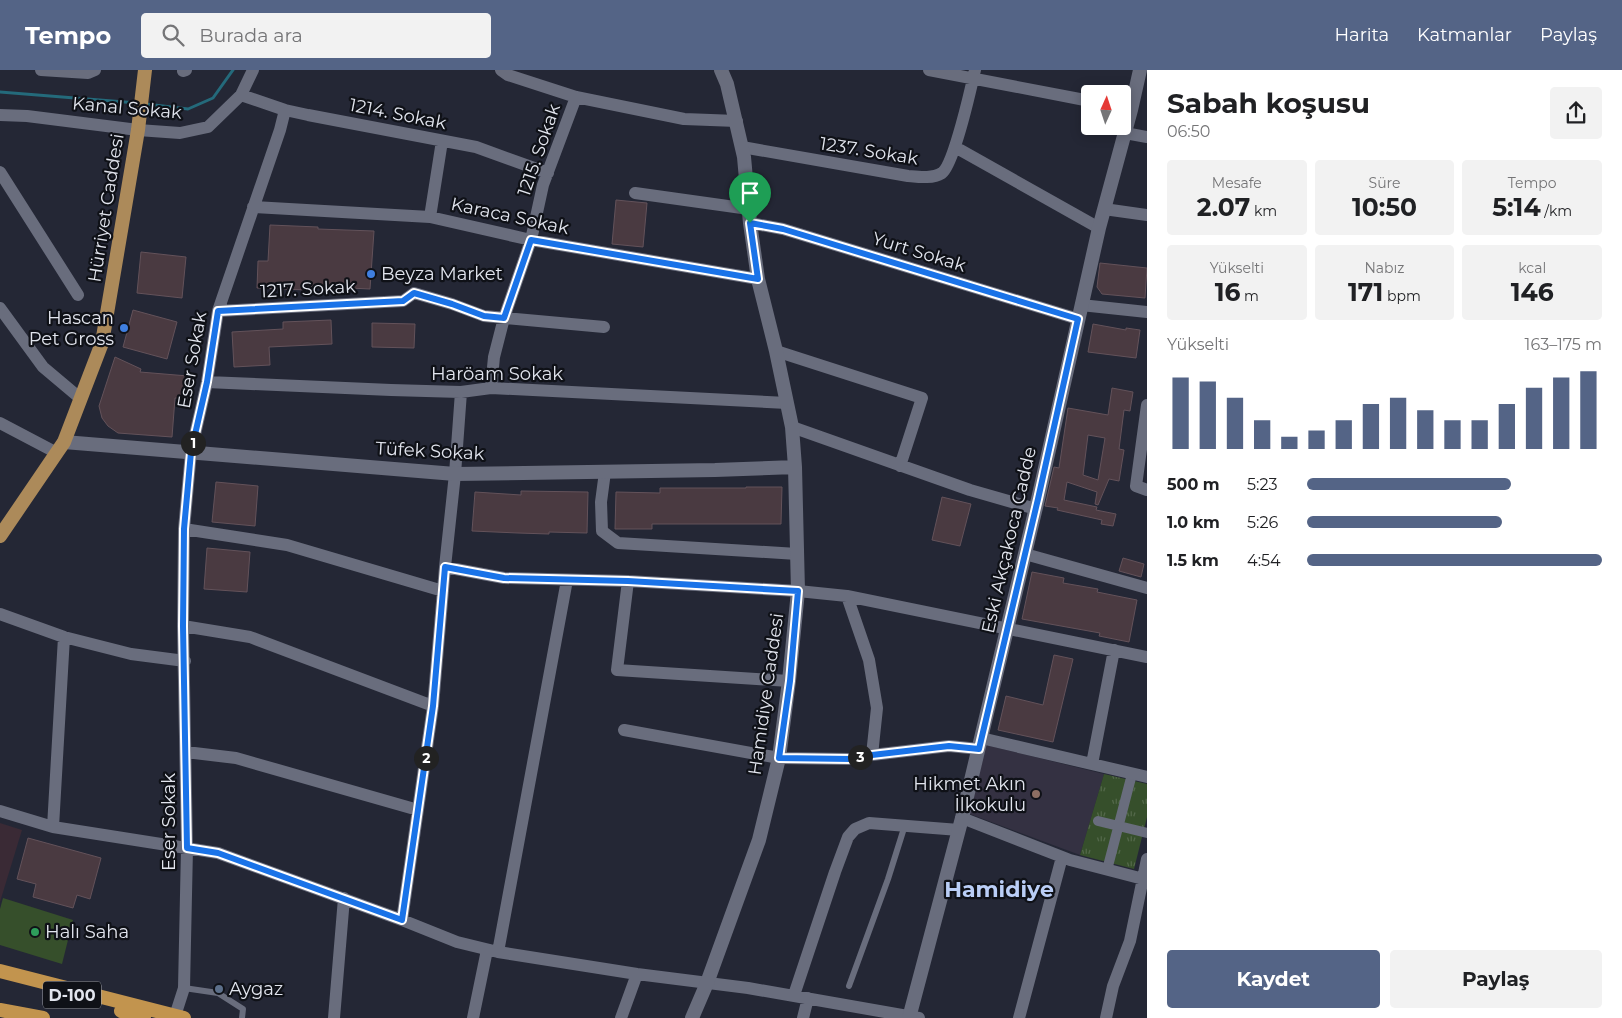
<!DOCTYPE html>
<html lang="tr">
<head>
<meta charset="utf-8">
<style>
	:root { --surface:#fff; --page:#f2f2f2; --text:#202124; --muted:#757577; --accent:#546486 }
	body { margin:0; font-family:Montserrat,sans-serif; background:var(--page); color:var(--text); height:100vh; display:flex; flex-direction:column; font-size:19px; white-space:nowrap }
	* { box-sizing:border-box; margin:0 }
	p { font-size:16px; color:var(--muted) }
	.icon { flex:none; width:28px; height:28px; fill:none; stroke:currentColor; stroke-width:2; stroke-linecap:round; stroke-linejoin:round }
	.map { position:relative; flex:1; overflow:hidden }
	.side { display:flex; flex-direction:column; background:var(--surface); width:475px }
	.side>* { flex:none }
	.needle { width:32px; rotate:3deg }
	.buttons { position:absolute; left:1081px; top:15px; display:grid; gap:10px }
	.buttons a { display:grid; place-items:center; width:50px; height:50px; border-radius:5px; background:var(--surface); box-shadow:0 2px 12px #0003; font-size:25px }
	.pin { position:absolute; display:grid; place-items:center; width:42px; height:42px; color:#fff; margin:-51px -21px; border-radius:50% 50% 50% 0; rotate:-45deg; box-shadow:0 0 5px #0007 }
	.pin .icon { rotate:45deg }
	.km { position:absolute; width:25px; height:25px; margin:-12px; border-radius:50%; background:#222; color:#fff; font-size:14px; line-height:25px; text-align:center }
	.round { display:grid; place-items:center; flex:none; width:52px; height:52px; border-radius:5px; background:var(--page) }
	.summary { display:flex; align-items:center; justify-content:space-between; height:85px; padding:0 20px }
	h1 { font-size:28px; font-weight:700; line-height:38px }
	.stats { display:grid; grid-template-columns:repeat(3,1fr); gap:8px; height:85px; padding:5px 20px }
	.stats div { display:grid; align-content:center; border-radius:5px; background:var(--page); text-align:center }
	.stats b { font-size:25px; font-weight:700 }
	.stats small { font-size:14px; font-weight:400 }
	.stats p { font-size:14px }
	.chart { height:140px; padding:10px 20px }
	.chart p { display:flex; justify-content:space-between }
	.chart svg { width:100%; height:90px; margin-top:5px; stroke:var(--accent); stroke-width:6 }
	.button { display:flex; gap:10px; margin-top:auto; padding:10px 20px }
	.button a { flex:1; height:58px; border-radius:5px; background:var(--accent); color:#fff; font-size:20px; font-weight:700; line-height:58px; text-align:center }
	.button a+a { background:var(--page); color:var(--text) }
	ul { padding:0 20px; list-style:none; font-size:16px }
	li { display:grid; grid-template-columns:80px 60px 1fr; align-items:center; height:38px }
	li i { height:12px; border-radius:6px; background:var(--accent) }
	header { display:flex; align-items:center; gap:30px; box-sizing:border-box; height:70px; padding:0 25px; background:var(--accent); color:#fff }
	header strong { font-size:24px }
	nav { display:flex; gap:28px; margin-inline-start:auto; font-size:18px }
	.search { width:350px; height:45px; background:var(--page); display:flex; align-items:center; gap:12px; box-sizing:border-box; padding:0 18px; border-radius:5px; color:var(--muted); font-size:19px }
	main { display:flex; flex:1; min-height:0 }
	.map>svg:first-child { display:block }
	.commercial { fill:#3a2a35 }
	.education { fill:#343142 }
	.green { fill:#364f2b }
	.park { fill:url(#park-tufts) }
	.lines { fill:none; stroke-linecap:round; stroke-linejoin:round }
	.stream { stroke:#246a7b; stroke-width:3 }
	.building { fill:#4a3a41; stroke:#63525a; fill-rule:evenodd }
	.service { stroke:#696d7d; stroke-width:6 }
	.pedestrian { stroke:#696d7d; stroke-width:10 }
	.minor { stroke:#696d7d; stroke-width:12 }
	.tertiary { stroke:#696d7d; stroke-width:14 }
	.primary { stroke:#ac8a5a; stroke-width:14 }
	.trunk { stroke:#c2944e; stroke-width:14 }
	.route-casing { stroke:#fff; stroke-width:10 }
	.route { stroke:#1a73e8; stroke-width:6 }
	.shop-dot { fill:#3f7fe0; stroke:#0f1117; stroke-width:2 }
	.education-dot { fill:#8d6e63; stroke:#0f1117; stroke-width:2 }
	.leisure-dot { fill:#2e9e5b; stroke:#0f1117; stroke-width:2 }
	.service-dot { fill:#5c6f8a; stroke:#0f1117; stroke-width:2 }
	.labels { text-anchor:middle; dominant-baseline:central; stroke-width:4.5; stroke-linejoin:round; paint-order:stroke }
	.shield { fill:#0f1117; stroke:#a3a5ae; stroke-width:1 }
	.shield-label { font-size:16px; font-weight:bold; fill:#e2e5ee }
	.street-label { font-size:18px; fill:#e2e5ee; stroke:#0f1117 }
	.poi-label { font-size:18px; fill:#e2e5ee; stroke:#0f1117; text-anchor:start }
	.district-label { font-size:22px; font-weight:bold; fill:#bacef6; stroke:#0f1117 }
</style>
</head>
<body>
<header>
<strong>Tempo</strong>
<div class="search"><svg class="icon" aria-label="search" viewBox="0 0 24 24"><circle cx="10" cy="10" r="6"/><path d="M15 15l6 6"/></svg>Burada ara</div>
<nav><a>Harita</a><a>Katmanlar</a><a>Paylaş</a></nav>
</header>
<main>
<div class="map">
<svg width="1147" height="948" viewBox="0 0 1147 948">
	<defs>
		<pattern id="park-tufts" width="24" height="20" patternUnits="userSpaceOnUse" patternTransform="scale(1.25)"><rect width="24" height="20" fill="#364f2b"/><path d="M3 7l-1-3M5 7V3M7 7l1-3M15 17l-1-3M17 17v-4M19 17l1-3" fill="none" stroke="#53684a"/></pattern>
	</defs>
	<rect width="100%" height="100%" fill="#242735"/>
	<path class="commercial" d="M0,753L22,760L0,832Z"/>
	<path class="education" d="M986,675L1104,704L1080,785L970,744Z"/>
	<path class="green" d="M3,828L73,850L62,894L0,875V839Z"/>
	<path class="park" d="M1104,704L1147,714V747L1134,799L1080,785Z"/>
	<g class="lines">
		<path class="stream" d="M0,22L137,33
			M146,34L188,39L213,28L233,0"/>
	</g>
	<path class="building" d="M616,130L647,133L643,177L612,174Z
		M270,155L318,157V159L374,161L370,219L307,216V220L257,218L258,191H268Z
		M141,182L186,187L182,228L137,223Z
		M1100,193L1147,198L1145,228L1102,224L1097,217Z
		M133,240L177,252L167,289L123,277Z
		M331,250L332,274L269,277L270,295L234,297L232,262L283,259V252Z
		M372,253L415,254L414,278L372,277Z
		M1093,254L1126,260V258L1140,260L1136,288L1088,282Z
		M115,287L141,299L140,302L188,306L187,329L175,328L172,367L118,363L108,356L102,348L99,336Z
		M1112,318L1133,322L1130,341L1124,340L1119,379L1124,380L1119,411L1109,409L1098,435L1095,434L1097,422L1067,412L1064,430L1097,437L1096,440L1116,444L1113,456L1101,454L1102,450L1057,440L1058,438L1045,436L1054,397L1059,398L1068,338L1108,345ZM1088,365L1105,368L1098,410L1083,405Z
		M216,412L258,416L255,456L212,452Z
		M746,417H782L781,454H652V459H615L616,422L660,423V418H746Z
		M521,421L588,422L587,463L549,462V464L518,463L472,461L475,422L521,425Z
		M942,427L971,434L960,476L932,470Z
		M207,478L250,482L247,522L204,519Z
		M1123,488L1144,494L1141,507L1119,501Z
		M1032,502L1064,508L1063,513L1098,519L1097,522L1137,530L1129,572L1099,566L1100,563L1022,549Z
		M1054,585L1073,589L1053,672L998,660L1006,626L1043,635Z
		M28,768L101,788L90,829L77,825L73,838L33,827L36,814L17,809Z"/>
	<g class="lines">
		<path class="service" d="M849,916L888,809L905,755
			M184,918L218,923L243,939L242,948"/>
		<path class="pedestrian" d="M1098,751L1147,763
			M1107,800L1132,704"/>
		<path class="minor" d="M41,0L88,3L95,0
			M501,0L508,5L576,27L684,49L737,51
			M929,0L1090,31
			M183,1L186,0
			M241,25L285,40L308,45L476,77L548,103
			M0,45L27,46L138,60L180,63L208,57L241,25L253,0
			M1125,63L1147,67
			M742,77L908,106C919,107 932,109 942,103C954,94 971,18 975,0
			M955,77L1099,158
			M0,102L78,225
			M635,123L749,139
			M253,137L430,147L531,170L758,209
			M1104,139L1147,145
			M430,147L442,71
			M750,153L783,159L1078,249
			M1081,235L1147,242
			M0,238L43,297L81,329
			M218,241L403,231L414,223L452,234L484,246L604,257
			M776,281L922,328L900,396
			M207,312L391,320L461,322L491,318L787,333
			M491,318L494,287L504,248L531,170L543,115L576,27
			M1147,335L1136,416L1147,420
			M0,353L57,383
			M792,357L970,420L1036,439
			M605,402L601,432L602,461L618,473L797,484
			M184,459L287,475L443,521
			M1025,484L1147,518
			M445,497L504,508L628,511L798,521L847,526L1147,587
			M628,511L617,600L789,611
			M847,526L869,590L877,638L872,685
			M0,544L64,567L131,584L185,591
			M183,556L184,459L191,382L207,312L218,241L280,60L285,40
			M624,660L779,688L851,689L872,685L949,676L979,679
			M981,668L1147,707
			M186,682L236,688L418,740
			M1092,694L1114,580
			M0,741L53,757L218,783L402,850L457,872L498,882L637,904L748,918L919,948
			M962,748L1070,790L1147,810
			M53,757L64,567
			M402,850L433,636L445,497L455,404L461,322
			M498,882L567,510
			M794,925L835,802L848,767L855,759L869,753L959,760
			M175,946L184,918L187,778L183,556L250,567L433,636
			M334,948L344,828
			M473,948L487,880
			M621,948L637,904
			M803,948L808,928
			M1019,948L1062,787
			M1106,948L1113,916L1130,871L1147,789"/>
		<path class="tertiary" d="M64,372L455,404L715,400L795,397
			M692,948L707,913L759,770L779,688L789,611L798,521L795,397L792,357L776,281L758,209L750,153L744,87L727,14L721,0
			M909,948L962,748L1038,429L1099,158L1131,40L1140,0"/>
		<path class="primary" d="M0,466L64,372L102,273L138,60L145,0"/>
		<path class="trunk" d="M0,901L184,948
			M0,940L43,948
			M121,941L144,948"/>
	</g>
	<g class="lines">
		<defs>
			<path id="route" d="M750,153L783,159L1078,249L1038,429L979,679L949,676L872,685L851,689L779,688L790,611L798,521L628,511L504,508L445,497L433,636L402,850L218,783L187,778L183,556L184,459L191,382L207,312L218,241L403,231L414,223L452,234L484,246L504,248L531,170L758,209Z"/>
		</defs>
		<use href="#route" class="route-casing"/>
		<use href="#route" class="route"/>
	</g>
	<g class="shop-dot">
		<circle cx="371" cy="204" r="5"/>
		<circle cx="124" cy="258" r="5"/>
	</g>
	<circle class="education-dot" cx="1036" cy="724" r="5"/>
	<circle class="leisure-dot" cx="35" cy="862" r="5"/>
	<circle class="service-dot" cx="219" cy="919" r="5"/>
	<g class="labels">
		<rect class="shield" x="43" y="911.5" width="58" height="27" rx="4"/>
		<g class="shield-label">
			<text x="72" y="925">D-100</text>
		</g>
		<g class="street-label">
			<text transform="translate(127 38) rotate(5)">Kanal Sokak</text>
			<text transform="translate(398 44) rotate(11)">1214. Sokak</text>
			<text transform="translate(539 80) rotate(-71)">1215. Sokak</text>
			<text transform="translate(869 81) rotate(9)">1237. Sokak</text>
			<text transform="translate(106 138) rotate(-81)">Hürriyet Caddesi</text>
			<text transform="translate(510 146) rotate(12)">Karaca Sokak</text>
			<text transform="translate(919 182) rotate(17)">Yurt Sokak</text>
			<text transform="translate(308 219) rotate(-3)">1217. Sokak</text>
			<text transform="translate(192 290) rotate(-80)">Eser Sokak</text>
			<text x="497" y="304">Haröam Sokak</text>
			<text transform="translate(430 381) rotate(3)">Tüfek Sokak</text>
			<text transform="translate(1009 470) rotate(-77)">Eski Akçakoca Cadde</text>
			<text transform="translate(766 624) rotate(-82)">Hamidiye Caddesi</text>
			<text transform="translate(169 752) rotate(-90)">Eser Sokak</text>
		</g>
		<g class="poi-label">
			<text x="381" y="204">Beyza Market</text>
			<text x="114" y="248" text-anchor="end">Hascan<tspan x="114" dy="21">Pet Gross</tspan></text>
			<text x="1026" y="714" text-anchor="end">Hikmet Akın<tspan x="1026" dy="21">İlkokulu</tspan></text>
			<text x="45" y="862">Halı Saha</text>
			<text x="229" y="919">Aygaz</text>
		</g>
		<g class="district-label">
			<text x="999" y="819">Hamidiye</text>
		</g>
	</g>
</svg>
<div class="buttons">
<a><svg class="needle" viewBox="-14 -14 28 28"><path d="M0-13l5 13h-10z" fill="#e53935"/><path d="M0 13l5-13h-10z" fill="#757577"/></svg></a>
</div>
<div class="pin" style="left:750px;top:153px;background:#1e9e55"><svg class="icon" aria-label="arrive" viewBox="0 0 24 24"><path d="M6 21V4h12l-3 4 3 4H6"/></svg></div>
<b class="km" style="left:193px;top:373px">1</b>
<b class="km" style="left:426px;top:688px">2</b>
<b class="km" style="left:860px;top:687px">3</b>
</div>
<section class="side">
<div class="summary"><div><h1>Sabah koşusu</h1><p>06:50</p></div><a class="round"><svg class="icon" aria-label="share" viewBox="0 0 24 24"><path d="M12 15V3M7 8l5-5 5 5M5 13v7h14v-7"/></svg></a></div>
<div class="stats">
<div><p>Mesafe</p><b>2.07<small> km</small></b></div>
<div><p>Süre</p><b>10:50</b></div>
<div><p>Tempo</p><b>5:14<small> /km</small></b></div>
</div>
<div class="stats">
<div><p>Yükselti</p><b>16<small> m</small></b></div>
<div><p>Nabız</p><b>171<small> bpm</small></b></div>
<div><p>kcal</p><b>146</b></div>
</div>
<div class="chart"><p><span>Yükselti</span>163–175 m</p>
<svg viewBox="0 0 160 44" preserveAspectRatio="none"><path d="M5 44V9M15 44V11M25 44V19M35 44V30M45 44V38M55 44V35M65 44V30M75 44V22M85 44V19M95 44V25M105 44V30M115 44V30M125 44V22M135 44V14M145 44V9M155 44V6"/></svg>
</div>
<ul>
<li><b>500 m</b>5:23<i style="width:69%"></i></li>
<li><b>1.0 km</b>5:26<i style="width:66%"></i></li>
<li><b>1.5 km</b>4:54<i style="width:100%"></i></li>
</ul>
<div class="button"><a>Kaydet</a><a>Paylaş</a></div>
</section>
</main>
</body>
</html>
